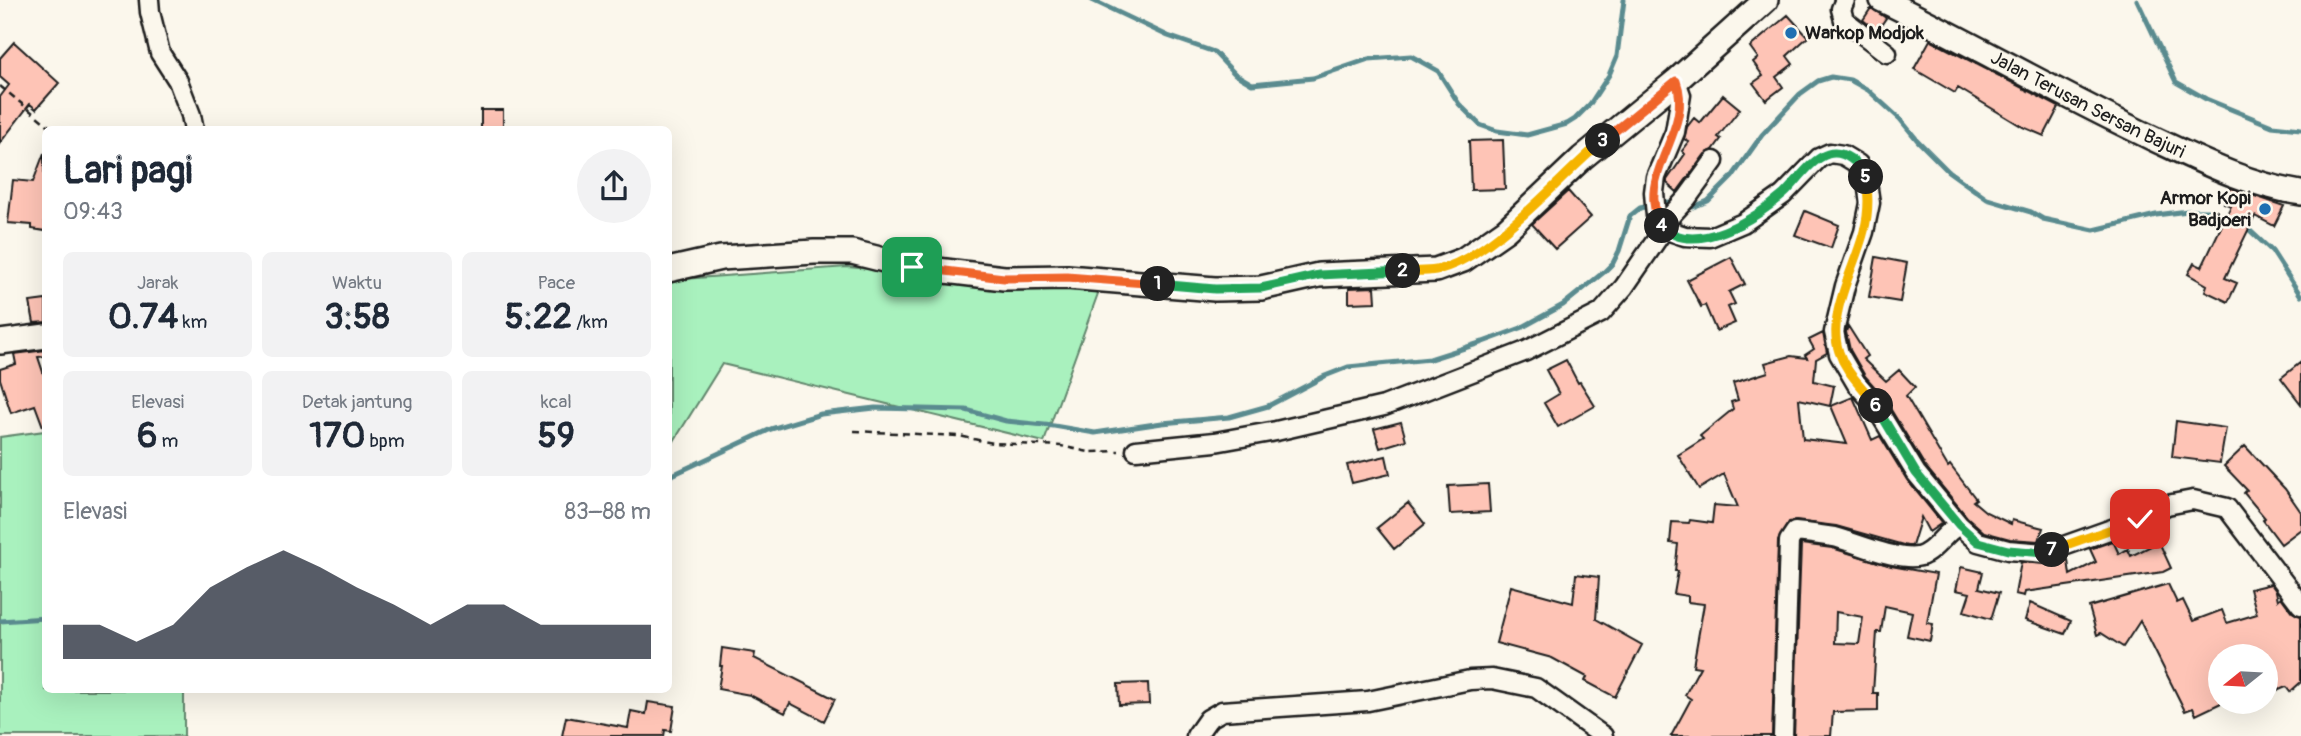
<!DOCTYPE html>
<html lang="id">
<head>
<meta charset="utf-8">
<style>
	:root { --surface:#fff; --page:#f2f2f3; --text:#1f2937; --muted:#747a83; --accent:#111827 }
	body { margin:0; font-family:Pangolin,sans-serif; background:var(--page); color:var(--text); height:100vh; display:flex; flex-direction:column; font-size:26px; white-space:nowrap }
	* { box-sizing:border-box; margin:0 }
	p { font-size:23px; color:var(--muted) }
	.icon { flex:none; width:38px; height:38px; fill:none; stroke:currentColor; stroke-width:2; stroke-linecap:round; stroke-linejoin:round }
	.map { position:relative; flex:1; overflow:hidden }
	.drawer { position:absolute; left:42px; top:126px; width:630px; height:567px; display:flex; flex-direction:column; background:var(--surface); border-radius:10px; box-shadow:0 7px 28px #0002 }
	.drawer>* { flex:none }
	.needle { width:46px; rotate:252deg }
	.tools { position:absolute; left:2208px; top:644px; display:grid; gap:14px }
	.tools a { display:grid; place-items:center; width:70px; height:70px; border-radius:50%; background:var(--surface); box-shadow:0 7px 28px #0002; font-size:35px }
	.pin { position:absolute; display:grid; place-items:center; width:60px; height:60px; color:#fff; margin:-30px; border-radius:14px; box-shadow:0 4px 10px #0006 }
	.km { position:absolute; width:35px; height:35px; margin:-18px; border-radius:50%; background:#222; color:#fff; font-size:19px; line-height:35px; text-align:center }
	.round { display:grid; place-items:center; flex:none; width:74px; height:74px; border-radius:37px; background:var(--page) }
	.summary { display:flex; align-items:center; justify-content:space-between; height:119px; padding:0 21px }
	h1 { font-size:38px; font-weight:800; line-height:52px }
	.metrics { display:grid; grid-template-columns:repeat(3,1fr); gap:10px; height:119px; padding:7px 21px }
	.metrics div { display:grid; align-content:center; border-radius:10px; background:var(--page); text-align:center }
	.metrics b { font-size:35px; font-weight:800 }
	.metrics small { font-size:19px; font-weight:400 }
	.metrics p { font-size:19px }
	.chart { height:196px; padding:14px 21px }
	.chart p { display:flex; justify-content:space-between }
	.chart svg { width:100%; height:126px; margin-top:7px; fill:var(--accent); opacity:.7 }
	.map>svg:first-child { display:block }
	.green { fill:#a9f1be; stroke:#62866d; stroke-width:2 }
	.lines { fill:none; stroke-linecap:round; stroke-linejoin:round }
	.stream { stroke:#5a8b8f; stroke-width:5 }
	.building { fill:#fec4b6; stroke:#1c1c1c; stroke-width:2; fill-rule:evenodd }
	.minor-casing { stroke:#1c1c1c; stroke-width:23 }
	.major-casing { stroke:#1c1c1c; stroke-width:28 }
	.path { stroke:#1c1c1c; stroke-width:2.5; stroke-dasharray:7 5; stroke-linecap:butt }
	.minor { stroke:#fbf7ec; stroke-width:18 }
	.major { stroke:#fbf7ec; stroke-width:23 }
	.split-1-casing { stroke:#fff; stroke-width:14 }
	.split-2-casing { stroke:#fff; stroke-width:14 }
	.split-3-casing { stroke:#fff; stroke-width:14 }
	.split-4-casing { stroke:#fff; stroke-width:14 }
	.split-5-casing { stroke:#fff; stroke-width:14 }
	.split-6-casing { stroke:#fff; stroke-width:14 }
	.split-7-casing { stroke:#fff; stroke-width:14 }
	.split-8-casing { stroke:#fff; stroke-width:14 }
	.split-1 { stroke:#f0652b; stroke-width:9 }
	.split-2 { stroke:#22a559; stroke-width:9 }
	.split-3 { stroke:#f5b400; stroke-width:9 }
	.split-4 { stroke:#f0652b; stroke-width:9 }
	.split-5 { stroke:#22a559; stroke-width:9 }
	.split-6 { stroke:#f5b400; stroke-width:9 }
	.split-7 { stroke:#22a559; stroke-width:9 }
	.split-8 { stroke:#f5b400; stroke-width:9 }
	.poi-dot { fill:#1f6fb2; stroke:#fbf7ec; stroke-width:2.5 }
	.labels { text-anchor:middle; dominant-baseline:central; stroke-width:5; stroke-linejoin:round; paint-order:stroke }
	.poi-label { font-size:19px; font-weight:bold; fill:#1c1c1c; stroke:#fbf7ec; text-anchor:start }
	.street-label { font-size:19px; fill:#1c1c1c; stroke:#fbf7ec }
</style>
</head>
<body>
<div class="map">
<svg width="2301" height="736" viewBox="0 0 2301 736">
	<rect width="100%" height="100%" fill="#fbf7ec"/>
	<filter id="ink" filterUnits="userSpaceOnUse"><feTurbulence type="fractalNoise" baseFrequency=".0143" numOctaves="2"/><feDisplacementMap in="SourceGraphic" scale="14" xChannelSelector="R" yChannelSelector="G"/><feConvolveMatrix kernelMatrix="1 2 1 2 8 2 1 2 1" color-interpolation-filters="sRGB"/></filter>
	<g filter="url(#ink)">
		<path class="green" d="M847,267L1100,288L1044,442L722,364L669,449V280Z
			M45,431L46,690H184V736H0V437Z"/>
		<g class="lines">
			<path class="stream" d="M1092,0L1168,36L1214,52L1235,74L1252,84L1313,78L1369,59L1411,56L1438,71L1459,104L1480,125L1497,131L1527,135L1567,124L1575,119L1590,104L1609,75L1617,56L1624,0
				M2137,0L2176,82L2206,99L2272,126L2301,129
				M2244,225L2272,251L2301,296
				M668,477L771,429L821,414L875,408L966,410L1006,421L1054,426L1095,433L1162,423L1229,417L1268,406L1325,376L1348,367L1430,359L1483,342L1521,328L1563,305L1604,272L1613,263L1619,251L1630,216L1640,208L1669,202L1693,207L1708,201L1732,177L1762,135L1800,94L1818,81L1831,77L1850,80L1868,90L1900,119L1918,141L1948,171L1987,199L2031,212L2043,219L2094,230L2156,215L2188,211H2210L2233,219
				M0,621L46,618"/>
		</g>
		<path class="building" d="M1871,8L1886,18L1877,31L1863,20Z
			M1788,15L1808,37L1787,56L1793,64L1776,77L1783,87L1766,100L1753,83L1763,76L1753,62L1758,58L1750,47Z
			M1930,40L2059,107L2044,136L2023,127L1958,88L1955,93L1914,69Z
			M14,42L59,83L36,109L30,104L0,143V97L9,85L0,77V58Z
			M1723,95L1740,109L1718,137L1721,139L1713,150L1705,154L1677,192L1667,183V180L1685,154L1682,151L1689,142L1684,139L1687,127L1694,118L1700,123Z
			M481,110H503V130H481Z
			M1503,140L1505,189L1471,190L1469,141Z
			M44,153L45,231L32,229V225L8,223L13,180L33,182Z
			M2231,188L2284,206L2274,226L2255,216L2225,278L2237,283L2228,302L2205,291L2207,285L2188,274L2194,263L2202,267L2231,206L2224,203Z
			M1568,191L1591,217L1555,249L1532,224Z
			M1805,211L1839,225L1831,248L1795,235Z
			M1731,257L1745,284L1729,292L1735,304L1728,307L1735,323L1716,331L1705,305L1701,307L1687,280Z
			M1876,257L1907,263L1900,302L1869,297Z
			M1375,287L1376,302L1349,303V288Z
			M46,300V322L34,323L30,302Z
			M1848,326L1867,356L1863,359L1886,381L1899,370L1915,387L1906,396L1948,467L1950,465L1976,499L1973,501L1986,512L2011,524L2012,520L2043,528L2039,541L2010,539L1984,532L1967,517L1925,466L1882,395L1865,376L1850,350L1846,332Z
			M1823,333L1827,353L1816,359L1814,381L1834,386L1830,406L1799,399L1803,439L1847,444L1831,406L1853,397L1872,440L1880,436L1907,480L1942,523L1929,532L1921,517L1912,546H1907L1836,526L1796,521L1789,522L1778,541L1772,736H1671L1691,699L1685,695L1700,667L1693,666L1704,604L1688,602V596L1674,594L1678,571H1675L1678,544L1670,543L1672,522L1689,523L1690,520L1712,523L1714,505L1738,507L1724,474L1699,489L1678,455L1703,439L1700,436L1733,409L1731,402L1738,400L1733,383L1768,372L1765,363L1791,356L1807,358L1805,355L1814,349L1809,340Z
			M46,350V356L38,357L46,381V428L44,429L35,405L11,413L0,379V369L16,364L14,354Z
			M1566,360L1578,383L1580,382L1595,406L1558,427L1544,403L1559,394L1546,370Z
			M2301,362V404L2281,378Z
			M2176,421L2226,428L2220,463L2172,457Z
			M1401,422L1406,440L1380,448L1374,429Z
			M2245,446L2285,489L2301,512V529L2281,544L2263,520L2265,518L2244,493L2247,490L2224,466Z
			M1386,456L1390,474L1352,483L1347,465Z
			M1488,484L1490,512L1450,514L1448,486Z
			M1408,503L1425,524L1394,549L1377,528Z
			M2113,541L2119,554L2128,549L2131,556L2159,542L2171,568L2163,572L2025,592L2024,596L2015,594L2021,562L2044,564L2068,560L2070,575L2096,562L2090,549Z
			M1801,544L1832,548L1891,566L1936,574L1927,623L1933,624L1930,641L1907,636L1912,612L1885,606L1881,632H1877L1873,693H1878V711L1833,712L1831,736H1794ZM1836,612L1863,617L1859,644L1835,643Z
			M1961,567L1983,572L1979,588L1999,593L1991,619L1964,611L1970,593L1956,590Z
			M1576,574L1599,577L1596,619L1642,645L1615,697L1585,681L1587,677L1552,658L1496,643L1511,586L1573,603Z
			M2168,584L2177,603L2183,600L2193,621L2222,610L2227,623L2257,614L2250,589L2271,584L2276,591L2278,600L2281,597L2292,612L2301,616V682L2290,692L2286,687L2279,690L2266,675V656H2221V703L2196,715L2193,708L2185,711L2140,621L2123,647L2101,633L2097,635L2089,607Z
			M2030,603L2071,621L2065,634L2025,620Z
			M722,648L755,653L754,658L835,699L824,721L790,703L785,713L750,695L718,689L722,666H720Z
			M1148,683L1149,704L1119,705L1118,684Z
			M648,702L675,706L671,731L665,730L664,736H562L566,717L628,728L631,711L646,714Z"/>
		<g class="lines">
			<defs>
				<path id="minor" d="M149,0L150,12L160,53L178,81L191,115L194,130
					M1845,0L1841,9L1844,20L1887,53
					M1676,81L1681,95L1675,132L1656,177L1654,192L1656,216L1664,229L1685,236L1710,237L1743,223L1783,195L1819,158L1830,153L1843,155L1858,164L1866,176L1870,203L1864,232L1845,286L1834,332L1839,354L1856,383L1872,401L1916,473L1959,525L1978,542L2008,550L2044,553L2140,519L2167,505L2193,500L2227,508L2301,605
					M1662,225L1687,198L1714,161
					M1136,450L1215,442L1276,431L1384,406L1526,351L1601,313L1624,287L1664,229
					M1196,736L1208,719L1222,711L1368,701L1470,680L1492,679L1536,688L1603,736
					M1783,736L1789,541L1795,532C1808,533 1821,535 1834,537C1855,542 1907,566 1925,554C1938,547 1945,532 1959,525"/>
				<g id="major">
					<path id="s1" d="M1882,0C1973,44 2061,95 2152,138C2201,161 2248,185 2301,193"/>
					<path d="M668,270L721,258L814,252H852L912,267L1004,278L1067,277L1215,289L1261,288L1319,275L1436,270L1463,260L1506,230L1582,158L1676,81L1766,0"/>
					<path d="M0,342L46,336"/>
				</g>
			</defs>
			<use href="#minor" class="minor-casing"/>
			<use href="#major" class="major-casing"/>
			<path class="path" d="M0,86L54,130
				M854,431L959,436L993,443L1061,446L1089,452L1119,451"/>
			<use href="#minor" class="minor"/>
			<use href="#major" class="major"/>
		</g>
	</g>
	<g class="lines" filter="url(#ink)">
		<defs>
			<path id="split-1" d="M912,267L1004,278L1067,277L1158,284"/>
			<path id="split-2" d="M1158,284L1215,289L1261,288L1319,275L1403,271"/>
			<path id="split-3" d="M1403,271C1413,271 1425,272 1436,270C1491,259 1559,177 1603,141"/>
			<path id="split-4" d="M1603,141L1676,81C1695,131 1632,177 1662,226"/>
			<path id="split-5" d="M1662,226C1693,258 1757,218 1784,194C1797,182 1810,160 1828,154C1844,149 1860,164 1866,177"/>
			<path id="split-6" d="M1866,177C1869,196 1869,213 1864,231C1855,268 1826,315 1839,352C1846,374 1864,387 1876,406"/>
			<path id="split-7" d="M1876,406L1916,473L1959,525L1978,542L2008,550L2044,553L2052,550"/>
			<path id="split-8" d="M2052,550L2140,519"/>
		</defs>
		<use href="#split-1" class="split-1-casing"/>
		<use href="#split-2" class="split-2-casing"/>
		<use href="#split-3" class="split-3-casing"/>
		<use href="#split-4" class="split-4-casing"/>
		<use href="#split-5" class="split-5-casing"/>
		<use href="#split-6" class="split-6-casing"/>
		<use href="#split-7" class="split-7-casing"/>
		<use href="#split-8" class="split-8-casing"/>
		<use href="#split-1" class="split-1"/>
		<use href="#split-2" class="split-2"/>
		<use href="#split-3" class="split-3"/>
		<use href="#split-4" class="split-4"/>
		<use href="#split-5" class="split-5"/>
		<use href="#split-6" class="split-6"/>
		<use href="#split-7" class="split-7"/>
		<use href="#split-8" class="split-8"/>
	</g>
	<g class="poi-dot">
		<circle cx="1791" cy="33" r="7"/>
		<circle cx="2265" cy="209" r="7"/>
	</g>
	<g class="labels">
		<g class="poi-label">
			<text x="1805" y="33">Warkop Modjok</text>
			<text x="2251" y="198" text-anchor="end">Armor Kopi<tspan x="2251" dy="22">Badjoeri</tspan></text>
		</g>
		<g class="street-label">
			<text stroke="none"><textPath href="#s1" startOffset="231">Jalan Terusan Sersan Bajuri</textPath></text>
		</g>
	</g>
</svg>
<div class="tools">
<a><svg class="needle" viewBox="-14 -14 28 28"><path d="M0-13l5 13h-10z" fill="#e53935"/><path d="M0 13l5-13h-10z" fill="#747a83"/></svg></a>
</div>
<div class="pin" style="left:912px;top:267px;background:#1e9e55"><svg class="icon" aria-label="arrive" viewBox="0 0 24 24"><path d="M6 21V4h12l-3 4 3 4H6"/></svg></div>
<div class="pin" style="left:2140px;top:519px;background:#d93025"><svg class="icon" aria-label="check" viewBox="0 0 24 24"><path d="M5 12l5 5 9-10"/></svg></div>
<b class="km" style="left:1158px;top:284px">1</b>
<b class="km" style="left:1403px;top:271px">2</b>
<b class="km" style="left:1603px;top:141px">3</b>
<b class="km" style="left:1662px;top:226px">4</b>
<b class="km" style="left:1866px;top:177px">5</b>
<b class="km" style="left:1876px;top:406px">6</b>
<b class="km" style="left:2052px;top:550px">7</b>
<section class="drawer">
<div class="summary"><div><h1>Lari pagi</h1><p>09:43</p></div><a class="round"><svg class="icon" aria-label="share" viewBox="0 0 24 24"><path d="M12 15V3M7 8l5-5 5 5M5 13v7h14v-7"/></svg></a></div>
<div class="metrics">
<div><p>Jarak</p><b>0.74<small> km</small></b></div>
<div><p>Waktu</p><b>3:58</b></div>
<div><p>Pace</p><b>5:22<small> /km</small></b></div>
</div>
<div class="metrics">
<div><p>Elevasi</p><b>6<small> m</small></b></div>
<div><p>Detak jantung</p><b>170<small> bpm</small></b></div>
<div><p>kcal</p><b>59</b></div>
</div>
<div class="chart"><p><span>Elevasi</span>83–88 m</p>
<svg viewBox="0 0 160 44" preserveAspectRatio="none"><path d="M0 44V32L10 32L20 38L30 32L40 19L50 12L60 6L70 12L80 19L90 25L100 32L110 25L120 25L130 32L140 32L150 32L160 32V44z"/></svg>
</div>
</section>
</div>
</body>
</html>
